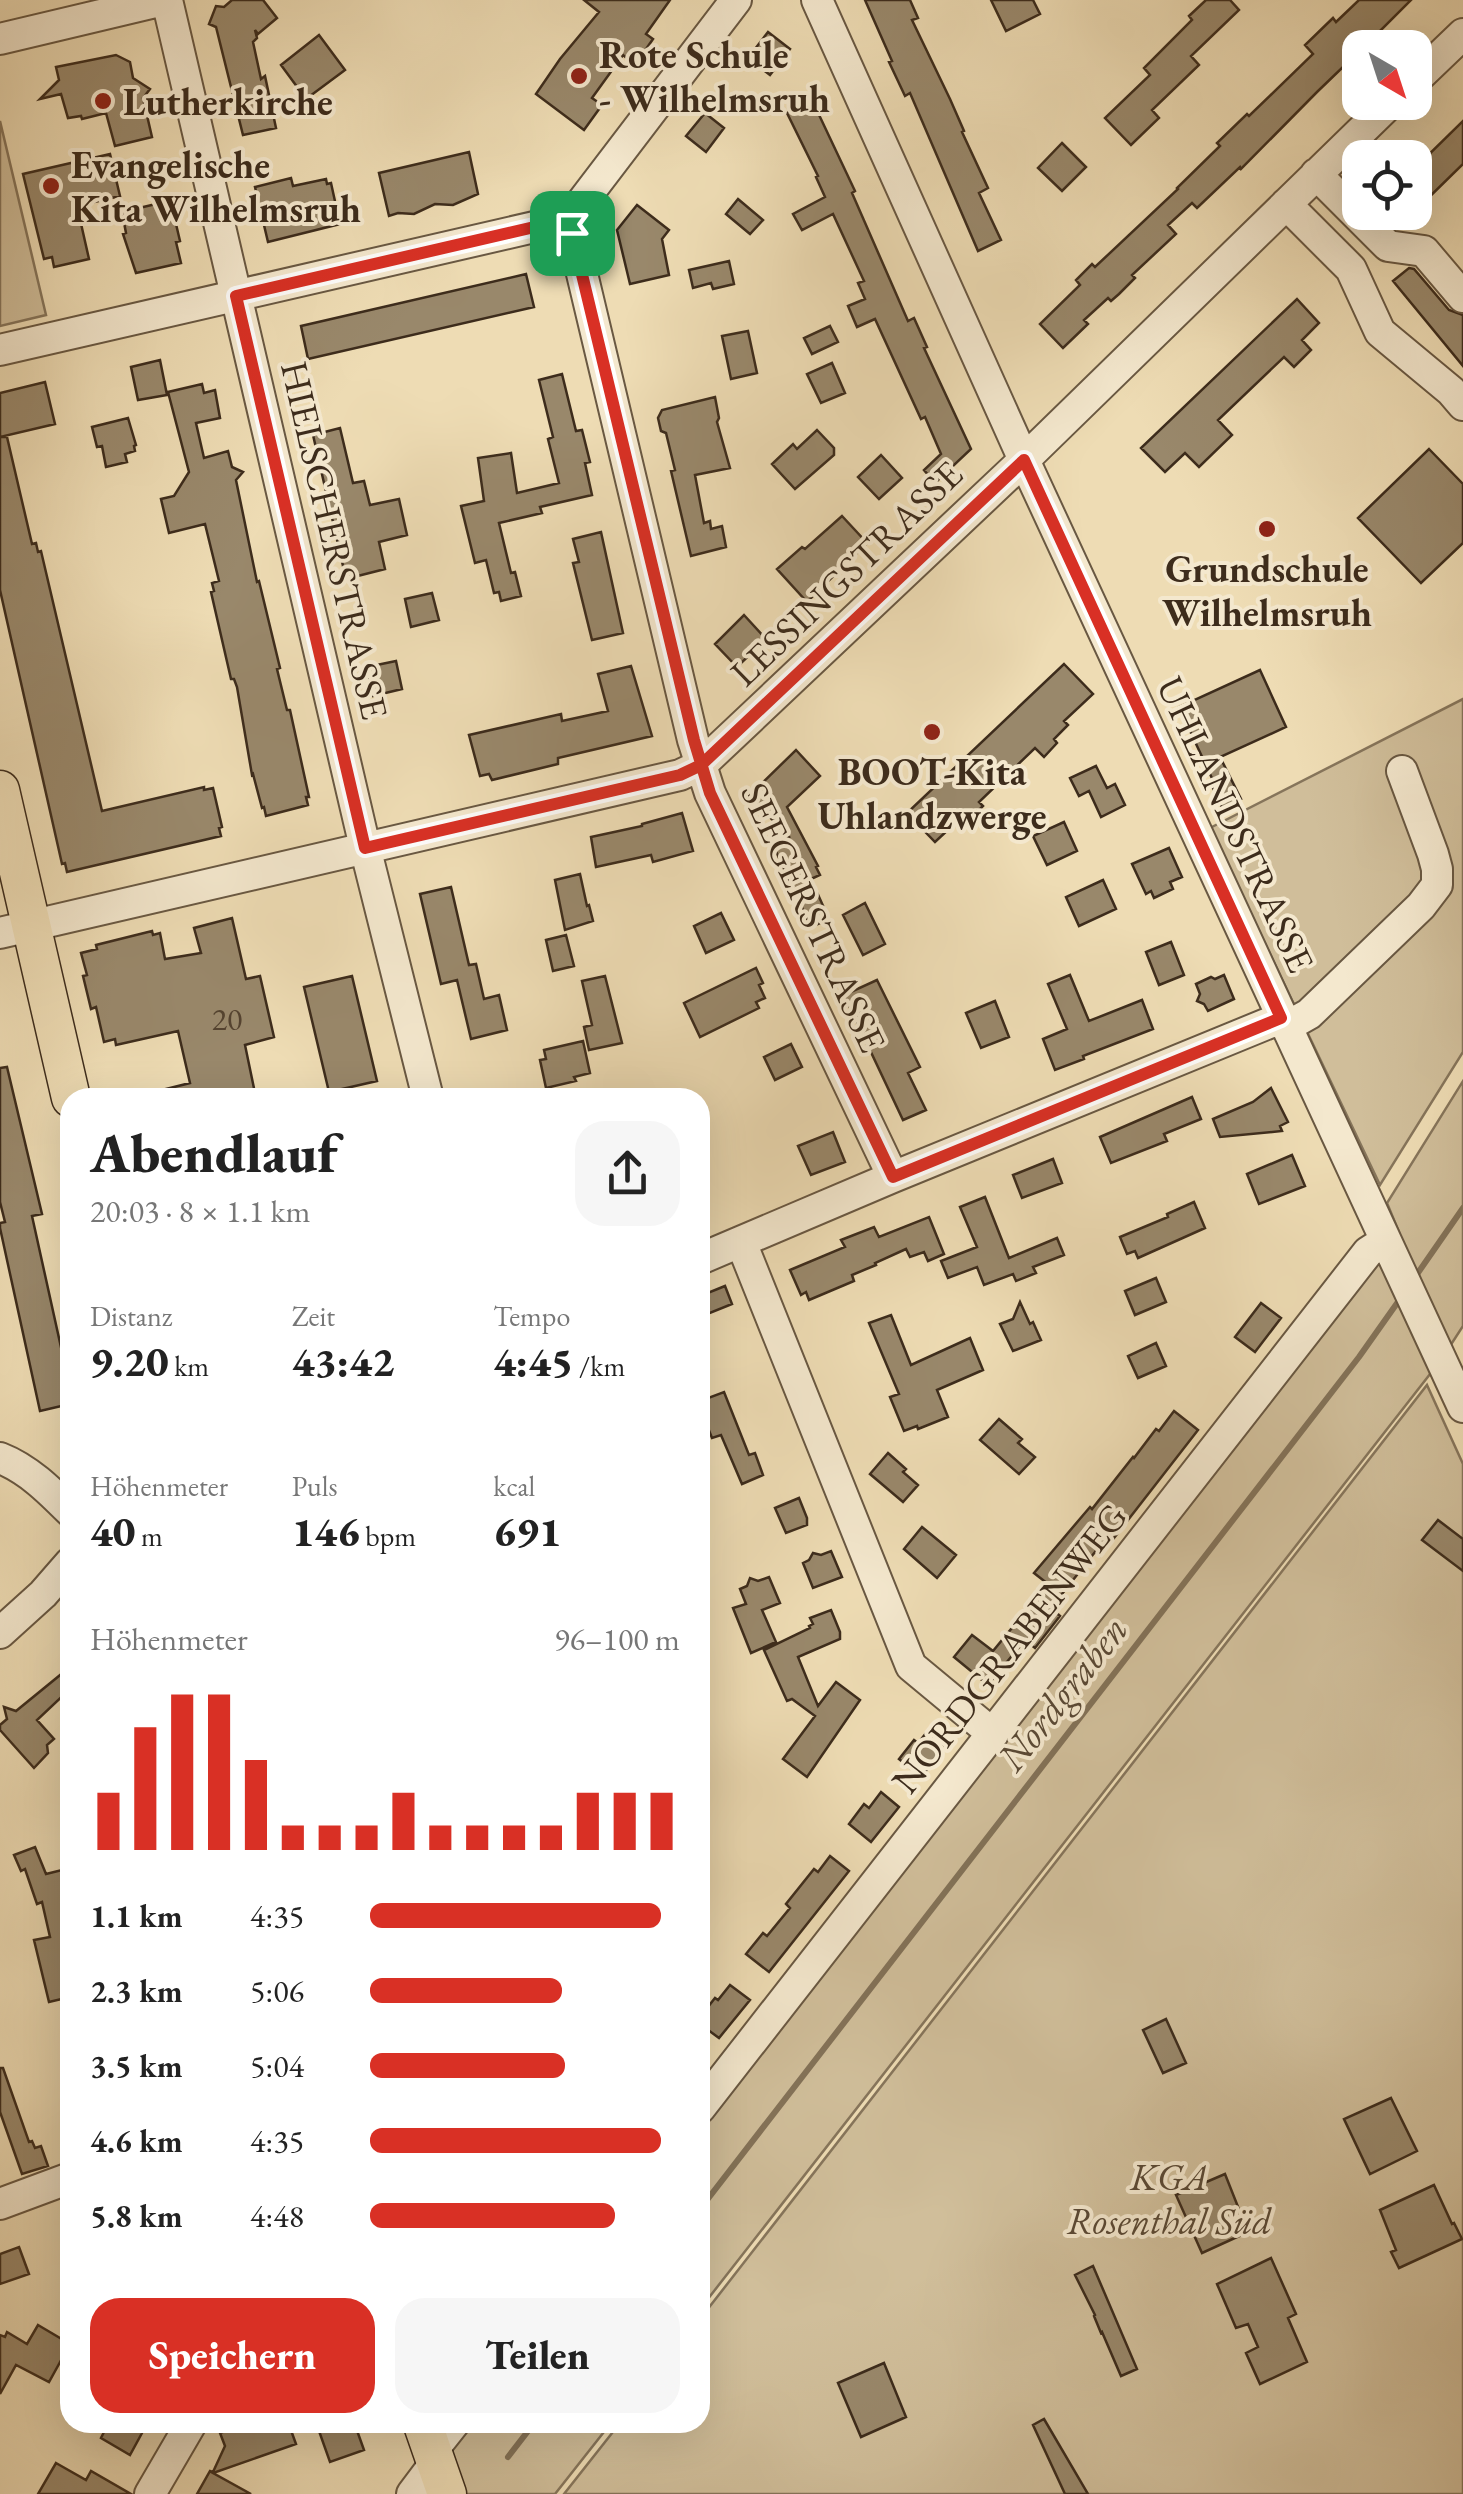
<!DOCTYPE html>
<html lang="de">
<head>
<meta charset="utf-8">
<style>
	:root { --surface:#fff; --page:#f6f6f6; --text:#222; --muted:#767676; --accent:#d93025 }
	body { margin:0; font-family:"EB Garamond",serif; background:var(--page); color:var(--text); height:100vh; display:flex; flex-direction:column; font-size:38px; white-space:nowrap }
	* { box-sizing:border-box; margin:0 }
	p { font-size:32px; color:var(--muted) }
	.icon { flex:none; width:55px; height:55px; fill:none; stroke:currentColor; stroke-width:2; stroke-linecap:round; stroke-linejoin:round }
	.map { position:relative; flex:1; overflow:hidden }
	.drawer { position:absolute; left:60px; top:1088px; width:650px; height:1345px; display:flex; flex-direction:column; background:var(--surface); border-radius:30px; box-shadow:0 10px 40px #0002 }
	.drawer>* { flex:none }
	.needle { width:65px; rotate:141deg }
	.tools { position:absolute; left:1342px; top:30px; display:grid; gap:20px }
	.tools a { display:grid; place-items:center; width:90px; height:90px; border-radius:20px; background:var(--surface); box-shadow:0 10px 40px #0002; font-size:50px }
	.pin { position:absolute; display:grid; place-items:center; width:85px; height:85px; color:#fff; margin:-42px; border-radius:20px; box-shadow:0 5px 15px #0006 }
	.round { display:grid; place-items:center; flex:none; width:105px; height:105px; border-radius:30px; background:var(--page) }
	.headline { display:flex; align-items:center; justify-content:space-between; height:170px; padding:0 30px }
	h1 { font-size:55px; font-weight:800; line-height:75px }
	.metrics { display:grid; grid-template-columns:repeat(3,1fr); gap:15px; height:170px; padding:10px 30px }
	.metrics div { display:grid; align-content:center }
	.metrics b { font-size:42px; font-weight:800 }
	.metrics small { font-size:28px; font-weight:400 }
	.metrics p { font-size:28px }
	.chart { height:280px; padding:20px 30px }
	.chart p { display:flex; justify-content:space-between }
	.chart svg { width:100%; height:180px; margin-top:10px; stroke:var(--accent); stroke-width:6 }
	.cta { display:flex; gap:20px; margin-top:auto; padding:20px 30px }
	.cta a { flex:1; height:115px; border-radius:30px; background:var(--accent); color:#fff; font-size:40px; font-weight:800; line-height:115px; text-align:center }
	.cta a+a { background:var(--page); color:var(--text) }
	ul { padding:0 30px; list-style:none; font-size:32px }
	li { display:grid; grid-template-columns:160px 120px 1fr; align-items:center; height:75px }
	li i { height:25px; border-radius:12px; background:var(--accent) }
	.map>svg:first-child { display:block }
	.green { fill:#d0be9a; stroke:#86755b; stroke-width:2.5 }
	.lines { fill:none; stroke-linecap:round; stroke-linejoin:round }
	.stream { stroke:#837258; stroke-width:6 }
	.building { fill:#99886b; stroke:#3d2c1c; stroke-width:2.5 }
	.minor-casing { stroke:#695842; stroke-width:34 }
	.major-casing { stroke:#3d2c1c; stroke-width:41 }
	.minor { stroke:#f4e8ce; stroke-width:30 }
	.major { stroke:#eedcb4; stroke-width:38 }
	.route-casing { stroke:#fff; stroke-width:20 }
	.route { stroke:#d93025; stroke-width:12 }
	.poi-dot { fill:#8f2418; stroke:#f4e8ce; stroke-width:4 }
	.labels { text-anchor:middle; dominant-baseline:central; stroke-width:8; stroke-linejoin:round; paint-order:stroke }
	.number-label { font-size:32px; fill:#544330 }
	.poi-label { font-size:38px; font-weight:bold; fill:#3d2c1c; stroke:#f4e8ce; text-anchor:start }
	.street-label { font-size:38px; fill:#3d2c1c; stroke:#f4e8ce }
	.park-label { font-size:38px; font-style:italic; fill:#5a4935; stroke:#f4e8ce }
	.water-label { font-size:40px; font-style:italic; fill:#5a4935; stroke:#f4e8ce }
</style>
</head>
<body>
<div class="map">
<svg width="1463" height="2494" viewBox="0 0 1463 2494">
	<rect width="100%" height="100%" fill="#eedcb4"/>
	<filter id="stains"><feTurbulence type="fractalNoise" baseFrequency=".002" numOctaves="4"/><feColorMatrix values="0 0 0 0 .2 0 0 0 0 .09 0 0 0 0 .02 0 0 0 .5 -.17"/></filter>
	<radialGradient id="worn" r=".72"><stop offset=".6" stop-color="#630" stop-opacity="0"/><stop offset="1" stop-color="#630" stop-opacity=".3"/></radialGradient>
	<path class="green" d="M0,121L46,315L0,326Z
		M1463,699V1052L1380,1185L1210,828Z
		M1463,1081V1326L1441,1360L700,2309V2120L1399,1232L1387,1203Z
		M1427,1385L1463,1464V2494H564L620,2423L700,2422V2319Z
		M462,2423H611L555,2494H410Z"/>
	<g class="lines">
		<path class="stream" d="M1413,1280L1463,1208
			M700,2209L1359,1357L1400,1299
			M508,2457L535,2422"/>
	</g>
	<path class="building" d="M232,0H263L277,18L258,34L255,30L257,38L253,42L261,79L265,76L276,128L243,135L216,27L209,24L216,6L224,7Z
		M584,0H670L646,34L653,39L635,65L623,55L592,98L602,105L584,130L536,94L560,59L599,12Z
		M865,0H910L918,18L912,20L950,99L964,131L962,132L988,188L979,193L1001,240L978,251L910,93L905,96L889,62L892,61Z
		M991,0H1033L1040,14L1006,31Z
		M1206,0H1230L1239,10L1191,56L1199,65L1152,110L1159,118L1131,145L1105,118L1150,75L1144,68L1192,20L1189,16Z
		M1359,0H1411L1363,48H1360V55L1347,67L1345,65L1317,92L1241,169L1240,167L1197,208L1192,203L1168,225L1176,234L1132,275L1135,278L1119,294L1111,301L1108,298L1084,320L1088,324L1063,348L1040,324L1080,285L1076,280L1092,264L1095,267L1178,189L1177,188L1220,146L1217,143L1247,114L1249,116L1313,54L1305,45L1333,18L1336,22Z
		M768,32L790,49L770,75L748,58Z
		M319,35L345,70L306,99L281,65Z
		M116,55L130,62L133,78L150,89L143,98L152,137L115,146L106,113L82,119L81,116L68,118L61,94L40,99L59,80L56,67Z
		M812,100L855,191L852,193L908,321L914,318L927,347L924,348L971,449L935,483L924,470L941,454L925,417L921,419L875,319L857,327L848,306L865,299L858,283L864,281L833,214L802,230L793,214L825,197L816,177L818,176L787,113Z
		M705,113L724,128L706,152L686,136Z
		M1463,121V164L1415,211V168Z
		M1062,143L1086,167L1062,191L1038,168Z
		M469,152L478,194L453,205L435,204L414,214L398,213L389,216L379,173Z
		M110,154L120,196L77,206L89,259L54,267L52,257L44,259L23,174Z
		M291,178L293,186L326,179L327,184L331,183L340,224L268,242L255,187Z
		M738,199L763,220L750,234L726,214Z
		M156,204L157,207L166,205L167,208L172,207L180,241L176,242L181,263L136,273L123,234L126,233L122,212Z
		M637,205L669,230L662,239L669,275L630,284L617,230Z
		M729,261L734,284L713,289L711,283L693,288L689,270Z
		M1409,268L1414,269L1449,310L1463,315V366L1393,281Z
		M526,274L534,307L308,359L301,326Z
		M1297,299L1319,323L1302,340L1311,350L1294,367L1284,357L1218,420L1232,435L1199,467L1185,453L1165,472L1141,448Z
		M830,326L838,342L812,354L804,338Z
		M748,331L757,373L731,379L722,336Z
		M160,360L167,395L138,400L131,367Z
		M832,363L845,393L821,403L807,374Z
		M562,374L576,431L582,430L590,462L585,463L592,495L540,507L542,513L499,523L511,573L515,572L521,596L501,601L499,592L494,593L486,560L475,563L461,506L484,501L478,458L511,453L517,493L559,483L548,439L553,437L539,380Z
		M45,382L55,424L0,437V393Z
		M202,384L204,393L215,390L220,418L196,423L204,458L228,451L232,467L243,472L236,480L257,582L259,581L280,668L277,669L287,710H290L309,797H306L308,805L266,816L264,807L262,808L253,774L252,775L237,687L234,679H231L211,592L214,591L212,583L219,581L205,524L169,533L161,499L174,496L189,472L168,392Z
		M715,397L719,418L717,422L730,468L695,475L704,523L710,521L711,529L722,526L726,547L691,556L671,471L675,470L666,433L661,431L658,418L662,410Z
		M128,418L136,445L134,446L135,451L125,454L127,462L106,467L102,446L97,447L92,427Z
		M340,428L353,483L364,481L370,505L399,499L407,535L379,542L385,569L346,579L313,435Z
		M817,430L834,448V455L795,489L772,464L793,444L797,449Z
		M0,437H7L32,544L36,543L38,552L41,551L102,811L204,787V790L213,788L222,827L219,828L221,836L67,872L65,863L62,864L0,590Z
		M1429,449L1463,484V543L1421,583L1358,518Z
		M881,455L902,478L879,499L858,477Z
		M842,516L867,543L807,602L777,569L802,547L805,549Z
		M601,532L623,633L592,640L573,563L579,562L573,539Z
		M432,593L439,620L411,627L405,599Z
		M744,615L766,639L737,667L715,644Z
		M396,661L402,689L373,696L367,667Z
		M1064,664L1093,694L1064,721L1068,725L1054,739L1057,743L1044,757L1035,748L979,802L983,806L969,820L964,815L935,842L907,813Z
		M631,666L652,736L558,758V764L492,780L489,774L480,776L469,735L561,714L562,721L608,711L598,674Z
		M1260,670L1286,727L1220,757L1241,799L1222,808L1213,788L1216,787L1179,707Z
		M796,750L820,776L787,807L818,866L816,867L820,875L811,879L829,919L811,927L773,845L789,837L749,796Z
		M1096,766L1107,788L1115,784L1125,805L1101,817L1089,791L1079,796L1070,778Z
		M682,813L693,851L653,862L651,855L596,867L591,837L642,826V824Z
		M1064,822L1077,851L1047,865L1033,836Z
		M1169,848L1182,877L1170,882L1173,889L1154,898L1151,891L1146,894L1132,864Z
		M580,874L587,906L589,905L593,921L565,930L555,880Z
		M1103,880L1116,909L1079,926L1066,897Z
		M451,887L469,965L476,964L484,999L499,995L507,1030L471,1039L457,980L441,984L420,894Z
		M865,903L885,944L863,955L843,915Z
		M721,913L734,940L706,953L694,926Z
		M232,918L246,979L260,976L274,1037L245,1045L256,1098H159L158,1091L190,1083L178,1031L116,1045L115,1039L104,1042L96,1007L91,1009L83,976L87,975L81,953L97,949L96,945L152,931L153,935L160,933L165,959L201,953L194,928Z
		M566,935L574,966L553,971L546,940Z
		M1171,942L1184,975L1159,985L1146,952Z
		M756,968L763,983L759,985L765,998L756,1002L759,1008L700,1037L684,1003Z
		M1070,975L1089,1021L1142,1000L1153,1029L1083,1056L1084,1059L1055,1070L1043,1039L1067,1029L1048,984Z
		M1224,975L1234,999L1208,1011L1204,1004L1197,1001L1200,994L1196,984L1211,977L1215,979Z
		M352,976L377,1081L329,1092L304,987Z
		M605,976L622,1043L589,1050L584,1027L592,1025L582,981Z
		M877,980L920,1067L908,1073L926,1110L903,1120L844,995Z
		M995,1001L1009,1037L981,1048L966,1013Z
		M583,1041L590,1073L574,1077L576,1081L546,1088L540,1060L546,1059L544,1050Z
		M791,1044L802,1067L775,1080L764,1057Z
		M7,1067L42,1214L32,1216L70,1388V1404L40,1411L0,1228V1223L5,1222L0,1202V1068Z
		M1271,1088L1288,1122L1280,1126L1282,1131L1220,1137L1213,1119L1253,1102Z
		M1192,1097L1201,1119L1164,1134L1167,1141L1111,1163L1100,1137Z
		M833,1132L845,1162L811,1175L798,1146Z
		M1292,1155L1305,1186L1259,1204L1247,1174Z
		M1053,1159L1062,1183L1022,1198L1013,1175Z
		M985,1197L1009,1258L1057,1238L1064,1255L1033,1267L1036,1273L1016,1281L1013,1274L984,1285L977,1267L948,1278L941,1261L977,1247L960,1207Z
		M1194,1202L1205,1228L1138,1258L1135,1251L1127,1254L1120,1237L1168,1217L1167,1214Z
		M929,1217L944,1254L928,1261L924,1252L910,1257L906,1249L875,1263L876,1265L852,1275L854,1281L809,1300L806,1292L801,1295L790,1270L845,1247L841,1240L874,1227L879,1237Z
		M1156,1278L1166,1302L1135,1315L1125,1291Z
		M725,1286L732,1304L700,1317V1296Z
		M1020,1302L1030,1324L1033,1322L1041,1340L1013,1351L1000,1324L1013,1319Z
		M1261,1303L1281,1318L1255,1352L1235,1337Z
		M891,1315L911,1365L970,1338L983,1370L937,1390L948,1417L918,1429L917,1426L904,1431L890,1397L899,1394L869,1323Z
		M1156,1343L1166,1366L1138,1378L1128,1356Z
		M724,1392L749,1455L755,1453L763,1475L742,1484L721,1435L712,1438L700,1408V1401Z
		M1174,1411L1198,1430L1100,1556L1095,1552L1051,1608L1060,1616L1035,1648L1025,1640L988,1685L954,1657L972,1635L993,1651L1048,1584L1034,1573L1090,1507L1092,1509L1133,1457L1134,1458L1156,1429L1159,1431Z
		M999,1419L1022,1439L1018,1443L1035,1457L1019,1474L980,1440Z
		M888,1453L906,1469L903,1472L918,1485L903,1502L870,1474Z
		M799,1498L807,1518V1525L786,1533L775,1508Z
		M1438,1520L1463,1539V1571L1422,1540Z
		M922,1527L956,1555L937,1578L904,1549Z
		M831,1551L842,1577L813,1588L803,1563L809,1560L813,1553L821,1555Z
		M769,1577L780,1603L762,1610L776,1642L751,1653L733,1608L746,1604L740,1589L747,1586L750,1578L758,1581Z
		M831,1610L840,1632V1639L798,1657L818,1706L836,1682L860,1700L807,1777L783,1759L815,1716L792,1699L787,1701L764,1650L810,1628L809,1626L813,1624L810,1618Z
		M70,1667V1689L37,1720L54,1739L47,1745L48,1753L34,1768L0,1730V1725L7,1719L4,1707L16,1711Z
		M931,1727L949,1742L921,1777L899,1759L914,1740L918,1743Z
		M881,1792L899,1807L871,1842L849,1824L864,1804L869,1808Z
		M35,1847L46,1874L70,1868V1997L49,2002L34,1940L50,1937L42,1902L37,1904L25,1869L21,1871L14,1855Z
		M830,1856L849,1871L769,1972L746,1954L763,1933L767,1936L790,1908L786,1904L814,1869L818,1872Z
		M730,1985L750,2000L719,2038L700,2024V2017L715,1998L718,2000Z
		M1166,2019L1186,2063L1163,2073L1143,2030Z
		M0,2068H3L29,2142L32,2141L35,2148L41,2146L48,2166L22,2174L0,2112Z
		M1391,2098L1417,2151L1370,2174L1344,2119Z
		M1225,2174L1248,2232L1202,2253L1176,2195Z
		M1434,2185L1452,2224L1454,2223L1462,2239L1399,2268L1391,2252L1396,2250L1380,2210Z
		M19,2247L29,2274L0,2284V2254Z
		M1271,2258L1296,2314L1288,2318L1307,2362L1260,2384L1246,2353L1258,2347L1248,2324L1236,2328L1217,2284Z
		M1093,2266L1137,2369L1121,2376L1102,2332L1101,2333L1094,2316L1095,2315L1075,2275Z
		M38,2325L70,2344L49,2382L16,2365L0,2394V2335L5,2337L7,2332L27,2344Z
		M884,2363L906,2417L861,2437L838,2383Z
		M1044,2419L1088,2494H1065L1033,2425Z
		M109,2422H124L142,2433L130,2455L101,2438Z
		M249,2422H288L296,2444L213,2473L251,2494H197L210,2471L213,2472L225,2446L220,2433Z
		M342,2422H354L364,2450L330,2462L319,2431Z
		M56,2463L86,2480L91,2471L131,2494H38Z"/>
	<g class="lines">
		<defs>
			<path id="minor" d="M167,0L365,847L428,1098
				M817,0L1024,460L1463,1407
				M0,39L164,0
				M1415,80L1463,34
				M1316,174L1388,246L1424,251L1463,297
				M1286,204L1351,269L1380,332L1451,391L1463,405
				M569,219L693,740L710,793L893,1177
				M0,350L569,219L736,0
				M0,933L680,775L701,765L1024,460L1391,102
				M1286,1027L1309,1014L1421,906L1437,885V869L1433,854L1402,771
				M741,1242L911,1666L993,1734
				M700,1259L893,1177L1281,1018
				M0,1458C28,1469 49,1490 70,1511
				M0,1633L43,1594L70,1563
				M700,2108L1368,1252L1385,1241
				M0,2204L70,2178
				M432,2451L455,2422
				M150,2494L192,2422
				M412,2494L436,2462"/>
			<path id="major" d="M0,790L71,1098
				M422,2422L447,2494"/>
		</defs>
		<use href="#minor" class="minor-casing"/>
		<use href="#major" class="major-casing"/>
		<use href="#minor" class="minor"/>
		<use href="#major" class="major"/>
	</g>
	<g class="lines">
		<defs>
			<path id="route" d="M572,233L694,740L710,793L893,1177L1281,1018L1024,460L701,765L680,775L365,848L236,296L569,219L572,233"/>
		</defs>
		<use href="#route" class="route-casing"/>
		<use href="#route" class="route"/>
	</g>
	<g class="poi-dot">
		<circle cx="579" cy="76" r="10"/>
		<circle cx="103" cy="101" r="10"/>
		<circle cx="51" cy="186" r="10"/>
		<circle cx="1267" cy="529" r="10"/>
		<circle cx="932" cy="732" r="10"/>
	</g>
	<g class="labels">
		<g class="number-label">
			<text x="227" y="1019">20</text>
		</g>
		<g class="poi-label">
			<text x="599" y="54">Rote Schule<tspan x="599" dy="44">- Wilhelmsruh</tspan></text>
			<text x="123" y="101">Lutherkirche</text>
			<text x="71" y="164">Evangelische<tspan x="71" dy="44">Kita Wilhelmsruh</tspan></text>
			<text x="1267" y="568" text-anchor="middle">Grundschule<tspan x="1267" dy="44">Wilhelmsruh</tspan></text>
			<text x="932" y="771" text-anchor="middle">BOOT-Kita<tspan x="932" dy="44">Uhlandzwerge</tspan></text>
		</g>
		<g class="street-label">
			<text transform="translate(335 540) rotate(77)">HIELSCHERSTRASSE</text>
			<text transform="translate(846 573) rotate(-44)">LESSINGSTRASSE</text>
			<text transform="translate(1236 824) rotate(65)">UHLANDSTRASSE</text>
			<text transform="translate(814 917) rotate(65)">SEEGERSTRASSE</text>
			<text transform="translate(1009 1648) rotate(-52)">NORDGRABENWEG</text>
		</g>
		<g class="park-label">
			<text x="1169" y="2176">KGA<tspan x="1169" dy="44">Rosenthal Süd</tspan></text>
		</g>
		<g class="water-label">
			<text transform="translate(1062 1693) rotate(-52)">Nordgraben</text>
		</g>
	</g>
	<rect width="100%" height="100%" filter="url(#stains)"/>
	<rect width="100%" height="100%" fill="url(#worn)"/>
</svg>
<div class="tools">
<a><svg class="needle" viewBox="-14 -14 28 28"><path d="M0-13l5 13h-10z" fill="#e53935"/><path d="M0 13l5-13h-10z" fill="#767676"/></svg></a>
<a><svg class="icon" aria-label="locate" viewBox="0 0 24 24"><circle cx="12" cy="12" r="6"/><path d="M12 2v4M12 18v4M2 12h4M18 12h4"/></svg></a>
</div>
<div class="pin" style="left:572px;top:233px;background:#1e9e55"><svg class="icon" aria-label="arrive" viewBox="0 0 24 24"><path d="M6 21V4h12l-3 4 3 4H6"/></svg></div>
<section class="drawer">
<div class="headline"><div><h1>Abendlauf</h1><p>20:03 · 8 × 1.1 km</p></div><a class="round"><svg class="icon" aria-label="share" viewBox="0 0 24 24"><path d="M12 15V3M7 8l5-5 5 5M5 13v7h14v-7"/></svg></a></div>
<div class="metrics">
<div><p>Distanz</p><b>9.20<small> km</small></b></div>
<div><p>Zeit</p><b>43:42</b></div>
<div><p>Tempo</p><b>4:45<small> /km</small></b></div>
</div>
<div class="metrics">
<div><p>Höhenmeter</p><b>40<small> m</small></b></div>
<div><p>Puls</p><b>146<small> bpm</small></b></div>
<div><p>kcal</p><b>691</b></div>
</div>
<div class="chart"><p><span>Höhenmeter</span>96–100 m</p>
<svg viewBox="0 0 160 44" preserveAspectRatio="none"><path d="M5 44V30M15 44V14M25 44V6M35 44V6M45 44V22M55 44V38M65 44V38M75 44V38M85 44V30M95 44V38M105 44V38M115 44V38M125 44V38M135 44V30M145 44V30M155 44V30"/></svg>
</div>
<ul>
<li><b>1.1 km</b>4:35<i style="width:94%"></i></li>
<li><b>2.3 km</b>5:06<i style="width:62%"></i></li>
<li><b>3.5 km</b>5:04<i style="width:63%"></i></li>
<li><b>4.6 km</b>4:35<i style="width:94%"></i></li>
<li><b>5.8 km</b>4:48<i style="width:79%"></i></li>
</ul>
<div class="cta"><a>Speichern</a><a>Teilen</a></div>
</section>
</div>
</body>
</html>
